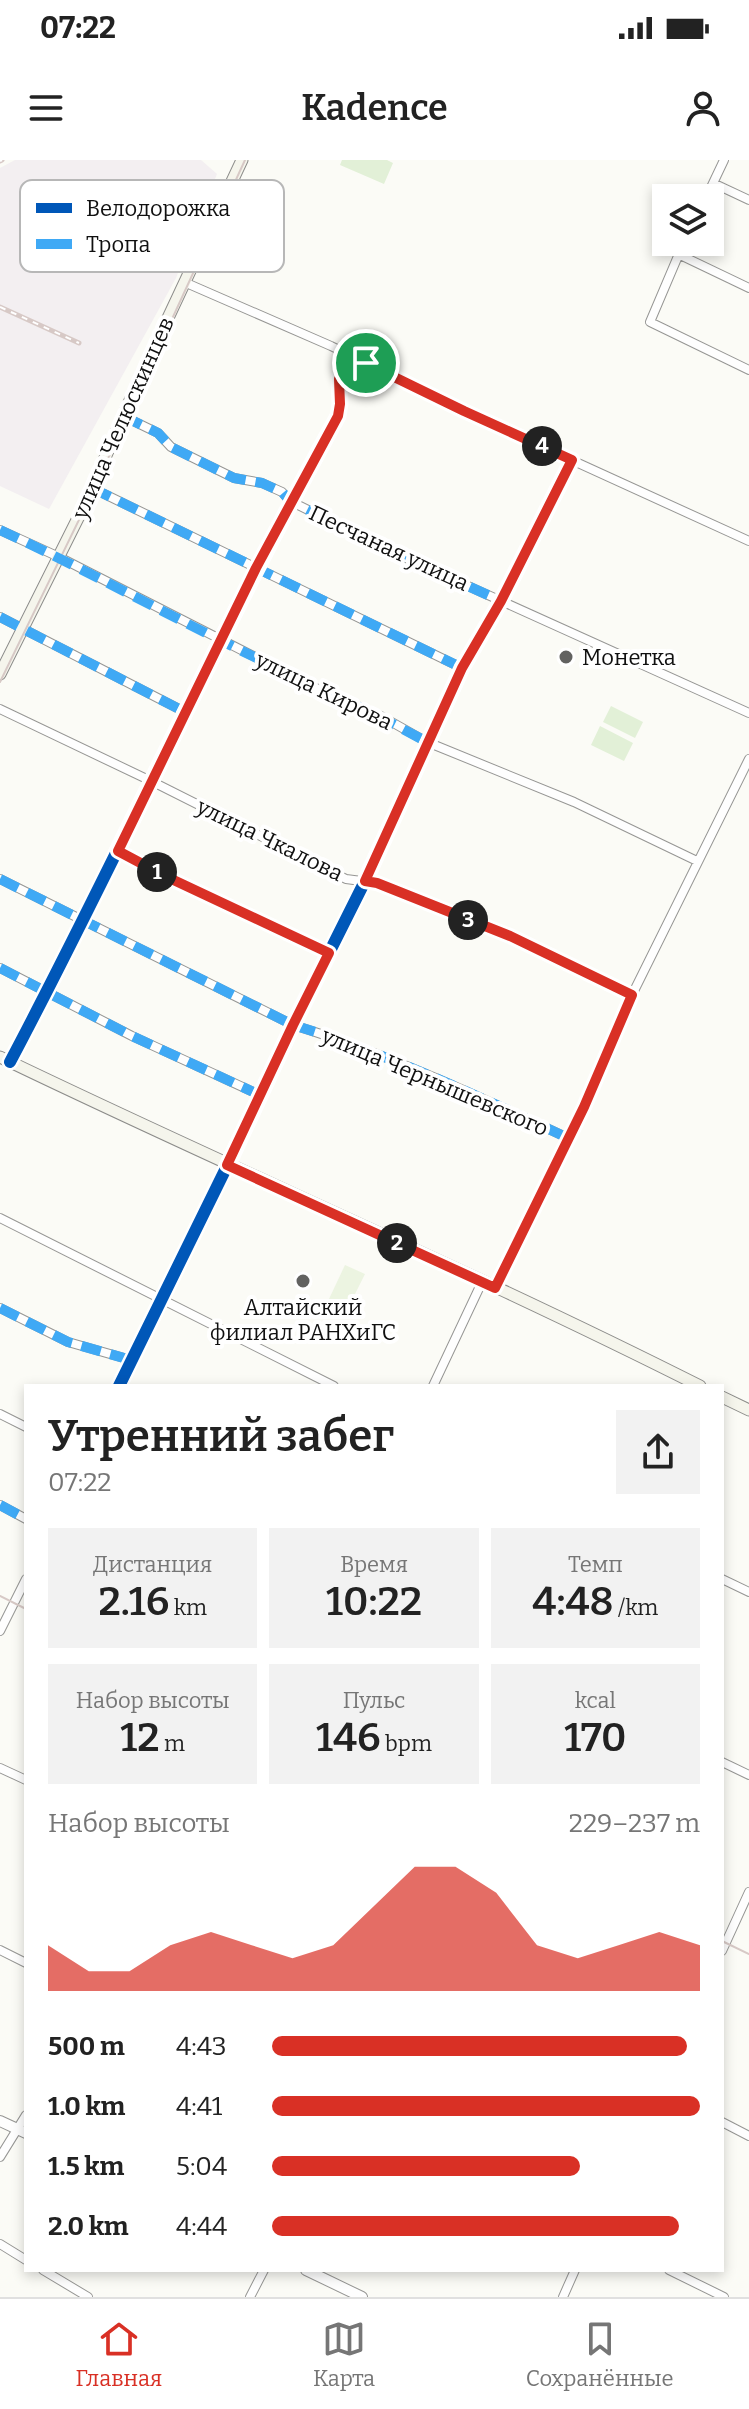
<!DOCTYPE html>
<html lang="ru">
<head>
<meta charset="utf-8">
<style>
	:root { --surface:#fff; --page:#f2f2f2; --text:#222; --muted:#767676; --line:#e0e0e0; --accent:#d93025 }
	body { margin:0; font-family:Bitter,serif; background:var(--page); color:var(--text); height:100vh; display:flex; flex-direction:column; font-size:30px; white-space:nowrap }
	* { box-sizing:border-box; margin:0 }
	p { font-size:26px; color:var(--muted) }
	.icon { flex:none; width:44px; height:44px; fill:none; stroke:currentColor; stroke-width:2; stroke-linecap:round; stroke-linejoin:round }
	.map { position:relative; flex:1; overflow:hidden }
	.panel { position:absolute; left:24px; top:1224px; width:700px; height:888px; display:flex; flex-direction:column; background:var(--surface); border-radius:0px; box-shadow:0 4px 12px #0003 }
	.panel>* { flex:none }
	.controls { position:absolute; left:652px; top:24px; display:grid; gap:16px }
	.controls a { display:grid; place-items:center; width:72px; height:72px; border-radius:0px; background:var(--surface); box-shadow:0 4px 12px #0003; font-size:40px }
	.pin { position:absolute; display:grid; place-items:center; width:68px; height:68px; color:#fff; margin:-34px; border:4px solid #fff; border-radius:50%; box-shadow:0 2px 8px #0007 }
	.km { position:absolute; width:40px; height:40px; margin:-20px; border-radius:50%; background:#222; color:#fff; font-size:22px; line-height:40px; text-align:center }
	.round { display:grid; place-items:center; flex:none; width:84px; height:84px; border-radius:0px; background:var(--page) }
	.headline { display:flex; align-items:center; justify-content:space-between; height:136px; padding:0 24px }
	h1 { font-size:44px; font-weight:600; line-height:60px }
	.figures { display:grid; grid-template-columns:repeat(3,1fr); gap:12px; height:136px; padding:8px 24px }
	.figures div { display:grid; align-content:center; border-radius:0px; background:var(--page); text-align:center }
	.figures b { font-size:40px; font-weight:600 }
	.figures small { font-size:22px; font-weight:400 }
	.figures p { font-size:22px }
	.chart { height:224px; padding:16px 24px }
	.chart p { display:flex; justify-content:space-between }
	.chart svg { width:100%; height:144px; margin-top:8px; fill:var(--accent); opacity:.7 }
	ul { padding:0 24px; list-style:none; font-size:26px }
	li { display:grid; grid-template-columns:128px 96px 1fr; align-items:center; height:60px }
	li i { height:20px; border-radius:10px; background:var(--accent) }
	.status { display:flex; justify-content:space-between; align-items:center; height:56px; padding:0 40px; background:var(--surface); direction:ltr }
	.status svg { height:22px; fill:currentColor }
	header { display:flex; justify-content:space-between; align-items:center; height:104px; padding:0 24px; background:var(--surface); font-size:36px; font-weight:600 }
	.tab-bar { display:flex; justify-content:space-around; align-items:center; height:112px; border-top:2px solid var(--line); background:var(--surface); font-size:22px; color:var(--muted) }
	.tab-bar a { display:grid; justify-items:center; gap:4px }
	.tab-bar .selected { color:var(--accent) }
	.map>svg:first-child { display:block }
	.industrial { fill:#f3eff1 }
	.green { fill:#e2f0d7 }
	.pitch { fill:#ecf4e1 }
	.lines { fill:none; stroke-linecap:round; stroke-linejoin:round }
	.minor-casing { stroke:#969694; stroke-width:10 }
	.tertiary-casing { stroke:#969694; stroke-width:12 }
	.secondary-casing { stroke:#8c8c8a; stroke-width:13 }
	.minor { stroke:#fefefe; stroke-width:8 }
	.tertiary { stroke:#fefefe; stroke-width:10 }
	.secondary { stroke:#f5f5ec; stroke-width:11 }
	.tram { stroke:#d7c9c6; stroke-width:2 }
	.rail-casing { stroke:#d7c9c6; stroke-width:5 }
	.rail { stroke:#fff; stroke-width:2; stroke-dasharray:6; stroke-linecap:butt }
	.quiet { stroke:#3fa9f5; stroke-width:10; stroke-dasharray:20 10; stroke-linecap:butt }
	.cycleway-casing { stroke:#fff; stroke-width:17 }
	.cycleway { stroke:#0057b8; stroke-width:12 }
	.route-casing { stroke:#fff; stroke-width:16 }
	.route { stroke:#d93025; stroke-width:10 }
	.poi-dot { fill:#626260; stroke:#fff; stroke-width:3 }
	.labels { text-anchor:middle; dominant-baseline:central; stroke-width:8; stroke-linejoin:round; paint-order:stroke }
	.street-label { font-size:22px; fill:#101010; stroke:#fff }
	.poi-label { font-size:22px; fill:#101010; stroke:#fff; text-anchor:start }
	.key { fill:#fff; stroke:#b7b7b7; stroke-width:2 }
	.key-label { font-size:22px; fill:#101010 }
</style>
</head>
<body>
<div class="status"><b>07:22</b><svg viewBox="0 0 49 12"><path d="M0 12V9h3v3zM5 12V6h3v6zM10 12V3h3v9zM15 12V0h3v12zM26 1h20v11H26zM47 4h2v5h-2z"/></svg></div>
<header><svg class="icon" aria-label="menu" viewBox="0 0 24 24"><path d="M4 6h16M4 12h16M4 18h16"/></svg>Kadence<svg class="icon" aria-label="person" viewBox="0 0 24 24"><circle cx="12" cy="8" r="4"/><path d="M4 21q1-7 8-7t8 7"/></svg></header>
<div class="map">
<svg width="749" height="2137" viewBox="0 0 749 2137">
	<rect width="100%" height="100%" fill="#fbfbf6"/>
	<path class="industrial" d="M15,0H201L217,14L176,118L49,349L0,326V8Z"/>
	<path class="green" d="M342,0H387L393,3L384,24L340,5Z
		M611,546L643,562L635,578L603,562Z
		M600,566L633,583L624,601L591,585Z"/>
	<path class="pitch" d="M345,1105L365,1114L348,1148L329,1139Z"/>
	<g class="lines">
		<defs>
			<path id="minor" d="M715,24L749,40
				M706,38L724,0
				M684,82L650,162L749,210
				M678,94L749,128
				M184,122L331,186L464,251L749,381
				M123,256L158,273L171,287L234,318L262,323L282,332L290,341L395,393L749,553
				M92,328L462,508
				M0,370L59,397L316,528L381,556L427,582L574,642L697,701
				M0,457L185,552
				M0,549L153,622L346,719L377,723L510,776L632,835
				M118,691L165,716L329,793
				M0,719L293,865C388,894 478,936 568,978
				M0,808L132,876L260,935
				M10,902C123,689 221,467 338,256L340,244L339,219L351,196
				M0,1058L334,1226
				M495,1128L584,947L632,835L749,599
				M0,1148L68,1182L131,1200
				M119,1226L232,996L293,865L365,721L462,508L501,441L572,300
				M433,1226L482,1122
				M0,1254L26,1267
				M0,1345L26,1359
				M722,1419L749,1432
				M0,1471L26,1419
				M722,1602L749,1615
				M0,1608L26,1620
				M0,1790L26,1803
				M722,1791L749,1732
				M722,1962L749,1976
				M0,1997L26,1955
				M0,2084L26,2100
				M43,2110L88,2137
				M669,2110L724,2137
				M250,2137L264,2110
				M563,2137L575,2110"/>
			<path id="tertiary" d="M0,1961L26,1973
				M306,2110L362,2137"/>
			<path id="secondary" d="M0,514L84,346L138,222L242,0
				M0,897C232,1009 470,1110 700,1226
				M722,1237L749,1250"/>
		</defs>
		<use href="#minor" class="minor-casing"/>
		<use href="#tertiary" class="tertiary-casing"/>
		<use href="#secondary" class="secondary-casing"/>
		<use href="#minor" class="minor"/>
		<use href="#tertiary" class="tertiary"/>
		<use href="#secondary" class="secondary"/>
		<path class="tram" d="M0,522L94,329L245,0
			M0,1436L26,1449
			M722,1781L749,1794"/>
		<defs>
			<path id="rail" d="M0,1L2,0
				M0,147L79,183"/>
		</defs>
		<use href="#rail" class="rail-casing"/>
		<use href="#rail" class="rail"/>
		<path class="quiet" d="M123,256L158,273L171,287L234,318L262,323L282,332L290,341L395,393L501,441
			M92,328L462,508
			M0,370C78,406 153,447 230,485C296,518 363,547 427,582
			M0,457L185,552
			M118,691L165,716L329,793
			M0,719L293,865C388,894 478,936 568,978
			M0,808L132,876L260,935
			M0,1148L68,1182L131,1200
			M0,1345L26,1359"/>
		<defs>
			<path id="cycleway" d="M10,902C123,689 221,467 338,256L340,244L339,219L351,196
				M119,1226L232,996L293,865L365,721L462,508L501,441L572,300"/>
		</defs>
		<use href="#cycleway" class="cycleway-casing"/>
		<use href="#cycleway" class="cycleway"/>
	</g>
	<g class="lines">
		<defs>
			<path id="route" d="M351,196L464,251L572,300L501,441L462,508L365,721L377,723L510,776L632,835L584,947L495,1128L227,1005L293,865L329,793L165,716L118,691L256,408L338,256L340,244L339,219Z"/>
		</defs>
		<use href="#route" class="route-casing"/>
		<use href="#route" class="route"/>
	</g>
	<g class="poi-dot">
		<circle cx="566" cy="497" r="8"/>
		<circle cx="303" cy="1121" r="8"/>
	</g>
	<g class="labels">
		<g class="street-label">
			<text transform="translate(123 258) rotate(-66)">улица Челюскинцев</text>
			<text transform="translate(389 388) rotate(25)">Песчаная улица</text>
			<text transform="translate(324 531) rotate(26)">улица Кирова</text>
			<text transform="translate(270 680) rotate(26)">улица Чкалова</text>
			<text transform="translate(435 922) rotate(23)">улица Чернышевского</text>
		</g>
		<g class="poi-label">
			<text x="582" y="497">Монетка</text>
			<text x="303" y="1147" text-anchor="middle">Алтайский<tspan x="303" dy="25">филиал РАНХиГС</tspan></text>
		</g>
	</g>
	<rect x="20" y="20" width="264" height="92" rx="12" class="key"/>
	<rect x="36" y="43" width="36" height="10" fill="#0057b8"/>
	<rect x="36" y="79" width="36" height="10" fill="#3fa9f5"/>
	<g class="key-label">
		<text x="86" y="56">Велодорожка</text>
		<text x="86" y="92">Тропа</text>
	</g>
</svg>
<div class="controls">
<a><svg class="icon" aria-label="layers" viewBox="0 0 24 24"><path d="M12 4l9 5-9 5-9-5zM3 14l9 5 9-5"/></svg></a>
</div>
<div class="pin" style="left:366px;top:203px;background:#1e9e55"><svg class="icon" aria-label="arrive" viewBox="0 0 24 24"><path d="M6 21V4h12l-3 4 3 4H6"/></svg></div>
<b class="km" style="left:157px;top:712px">1</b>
<b class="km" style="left:397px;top:1083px">2</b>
<b class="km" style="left:468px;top:760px">3</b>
<b class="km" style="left:542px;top:286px">4</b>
<section class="panel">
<div class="headline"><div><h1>Утренний забег</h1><p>07:22</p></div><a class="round"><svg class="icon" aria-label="share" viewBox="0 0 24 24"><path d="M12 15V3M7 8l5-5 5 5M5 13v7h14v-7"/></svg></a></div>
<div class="figures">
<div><p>Дистанция</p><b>2.16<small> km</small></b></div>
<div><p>Время</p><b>10:22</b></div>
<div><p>Темп</p><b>4:48<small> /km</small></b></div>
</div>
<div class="figures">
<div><p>Набор высоты</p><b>12<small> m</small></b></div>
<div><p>Пульс</p><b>146<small> bpm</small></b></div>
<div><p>kcal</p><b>170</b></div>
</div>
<div class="chart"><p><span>Набор высоты</span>229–237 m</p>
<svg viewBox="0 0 160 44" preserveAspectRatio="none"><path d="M0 44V30L10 38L20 38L30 30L40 26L50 30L60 34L70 30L80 18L90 6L100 6L110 14L120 30L130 34L140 30L150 26L160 30V44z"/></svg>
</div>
<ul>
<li><b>500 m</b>4:43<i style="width:97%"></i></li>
<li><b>1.0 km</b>4:41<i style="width:100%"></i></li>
<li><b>1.5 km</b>5:04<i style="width:72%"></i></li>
<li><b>2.0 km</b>4:44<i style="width:95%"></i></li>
</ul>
</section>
</div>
<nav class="tab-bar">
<a class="selected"><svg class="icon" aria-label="home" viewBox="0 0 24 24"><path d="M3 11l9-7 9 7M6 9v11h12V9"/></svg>Главная</a>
<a><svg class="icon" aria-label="map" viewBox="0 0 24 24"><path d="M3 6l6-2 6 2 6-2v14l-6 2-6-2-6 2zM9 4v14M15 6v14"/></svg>Карта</a>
<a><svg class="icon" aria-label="saved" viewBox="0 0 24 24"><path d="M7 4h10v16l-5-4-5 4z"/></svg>Сохранённые</a>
</nav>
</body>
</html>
